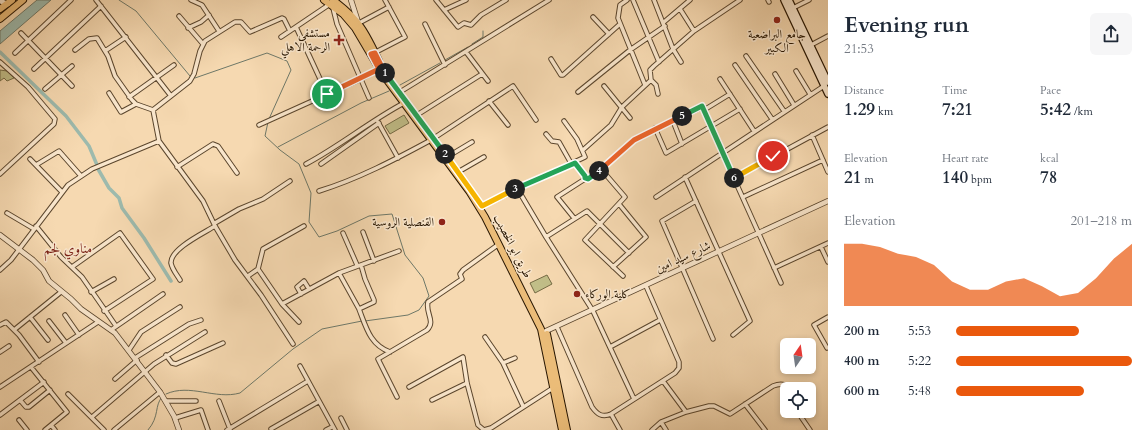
<!DOCTYPE html>
<html lang="en">
<head>
<meta charset="utf-8">
<style>
	:root { --surface:#fff; --page:#f6f6f7; --text:#1f2937; --muted:#747a83; --accent:#ea580c }
	body { margin:0; font-family:Cardo,Amiri,serif; background:var(--page); color:var(--text); height:100vh; display:flex; flex-direction:column; font-size:15px; white-space:nowrap }
	* { box-sizing:border-box; margin:0 }
	p { font-size:13px; color:var(--muted) }
	.icon { flex:none; width:22px; height:22px; fill:none; stroke:currentColor; stroke-width:2; stroke-linecap:round; stroke-linejoin:round }
	.map { position:relative; flex:1; overflow:hidden }
	.drawer { display:flex; flex-direction:column; background:var(--surface); width:320px }
	.drawer>* { flex:none }
	.needle { width:26px; rotate:13deg }
	.fabs { position:absolute; left:780px; top:338px; display:grid; gap:8px }
	.fabs a { display:grid; place-items:center; width:36px; height:36px; border-radius:6px; background:var(--surface); box-shadow:0 2px 6px #0003; font-size:20px }
	.pin { position:absolute; display:grid; place-items:center; width:34px; height:34px; color:#fff; margin:-17px; border:2px solid #fff; border-radius:50%; box-shadow:0 1px 4px #0007 }
	.km { position:absolute; width:20px; height:20px; margin:-10px; border-radius:50%; background:#222; color:#fff; font-size:11px; line-height:20px; text-align:center }
	.round { display:grid; place-items:center; flex:none; width:42px; height:42px; border-radius:6px; background:var(--page) }
	.headline { display:flex; align-items:center; justify-content:space-between; height:68px; padding:0 16px }
	h1 { font-size:22px; font-weight:700; line-height:30px }
	.metrics { display:grid; grid-template-columns:repeat(3,1fr); gap:6px; height:68px; padding:4px 16px }
	.metrics div { display:grid; align-content:center }
	.metrics b { font-size:17px; font-weight:700 }
	.metrics small { font-size:11px; font-weight:400 }
	.metrics p { font-size:11px }
	.chart { height:112px; padding:8px 16px }
	.chart p { display:flex; justify-content:space-between }
	.chart svg { width:100%; height:72px; margin-top:4px; fill:var(--accent); opacity:.7 }
	ul { padding:0 16px; list-style:none; font-size:13px }
	li { display:grid; grid-template-columns:64px 48px 1fr; align-items:center; height:30px }
	li i { height:10px; border-radius:5px; background:var(--accent) }
	main { display:flex; flex:1; min-height:0 }
	.map>svg:first-child { display:block }
	.grass { fill:#c1be88; stroke:#746a44 }
	.water { fill:#9dbaad; stroke:#6e7868 }
	.lines { fill:none; stroke-linecap:round; stroke-linejoin:round }
	.stream { stroke:#6e7868; stroke-width:1 }
	.canal { stroke:#9dbaad; stroke-width:3.5 }
	.minor-casing { stroke:#5b462d; stroke-width:5.5 }
	.tertiary-casing { stroke:#5b462d; stroke-width:6 }
	.secondary-casing { stroke:#271501; stroke-width:8 }
	.primary-casing { stroke:#271501; stroke-width:8 }
	.minor { stroke:#f9e6cc; stroke-width:3.5 }
	.tertiary { stroke:#f9e6cc; stroke-width:4.5 }
	.secondary { stroke:#f9e6cc; stroke-width:5.5 }
	.primary { stroke:#ebbc78; stroke-width:6 }
	.split-1-casing { stroke:#fff; stroke-width:8 }
	.split-2-casing { stroke:#fff; stroke-width:8 }
	.split-3-casing { stroke:#fff; stroke-width:8 }
	.split-4-casing { stroke:#fff; stroke-width:8 }
	.split-5-casing { stroke:#fff; stroke-width:8 }
	.split-6-casing { stroke:#fff; stroke-width:8 }
	.split-7-casing { stroke:#fff; stroke-width:8 }
	.split-1 { stroke:#f0652b; stroke-width:5 }
	.split-2 { stroke:#22a559; stroke-width:5 }
	.split-3 { stroke:#f5b400; stroke-width:5 }
	.split-4 { stroke:#22a559; stroke-width:5 }
	.split-5 { stroke:#f0652b; stroke-width:5 }
	.split-6 { stroke:#22a559; stroke-width:5 }
	.split-7 { stroke:#f5b400; stroke-width:5 }
	.poi-dot { fill:#8f2418; stroke:#f9e6cc; stroke-width:1.5 }
	.labels { text-anchor:middle; dominant-baseline:central; stroke-width:3; stroke-linejoin:round; paint-order:stroke }
	.poi-label { font-size:12px; fill:#271501; stroke:#f9e6cc; text-anchor:end }
	.street-label { font-size:12px; fill:#271501; stroke:#f9e6cc }
	.quarter-label { font-size:14px; fill:#7a1f14; stroke:#f9e6cc }
</style>
</head>
<body>
<main>
<div class="map">
<svg width="828" height="430" viewBox="0 0 828 430">
	<rect width="100%" height="100%" fill="#f6d9b1"/>
	<filter id="stains"><feTurbulence type="fractalNoise" baseFrequency=".005" numOctaves="4"/><feColorMatrix values="0 0 0 0 .2 0 0 0 0 .09 0 0 0 0 .02 0 0 0 .5 -.17"/></filter>
	<radialGradient id="worn" r=".72"><stop offset=".6" stop-color="#630" stop-opacity="0"/><stop offset="1" stop-color="#630" stop-opacity=".3"/></radialGradient>
	<path class="grass" d="M0,70L7,71L14,78L7,81L4,78L0,81Z
		M404,115L409,123L390,134L385,126Z
		M547,275L552,284L535,293L530,283Z"/>
	<path class="water" d="M37,0H51L0,44V31Z"/>
	<g class="lines">
		<path class="stream" d="M119,0L136,11L190,76
			M472,44L483,37V31
			M445,60L468,47
			M195,78L267,53L287,61L291,70L269,119
			M400,85L440,63
			M268,122L265,136L280,150L299,164L311,193L309,222L319,237L337,231L369,216L392,214L405,255L423,278L429,296L419,310L408,315L365,321
			M278,147L361,103L389,91
			M166,394C190,383 215,400 240,393L293,349L322,329L362,321
			M148,430C160,416 154,406 162,397"/>
		<path class="canal" d="M0,52L66,116L89,146L97,165
			M98,169L109,188L119,198L122,208L144,238L171,281"/>
		<defs>
			<path id="minor" d="M96,0L171,96
				M191,0L202,5L219,31
				M436,0L458,27L464,23L471,25L481,15L506,0
				M627,0L620,5L618,18L645,85
				M633,0L659,62
				M654,0L673,49L681,62
				M768,0L769,2
				M333,8L337,24L369,98
				M793,8L809,0
				M680,9L694,31
				M444,10L466,0
				M179,16L203,44
				M593,17L609,34
				M664,22L690,0
				M359,23L389,7
				M425,24L445,65
				M296,27L327,94
				M188,28L201,22L209,15
				M290,31L284,19L282,18L250,32L241,22H235L205,41L200,51L194,74L190,81L153,110L159,141L203,201L215,226L235,260L261,295L293,344
				M21,33L72,86
				M281,37L330,4
				M811,45L828,36
				M75,50L89,39L97,38L108,56L115,76L132,100L136,104L153,110
				M105,51L126,37
				M466,52L488,81
				M15,53L71,0
				M374,53L405,37L385,0
				M746,56L784,111
				M551,59L561,75H563L620,24
				M0,62L28,87L55,119L54,124L0,174
				M735,65L772,119
				M34,69L101,6
				M796,71L810,94
				M775,74L794,105
				M720,79L754,131
				M651,80L656,85L658,94
				M604,86L630,118
				M45,89L72,66
				M400,92L549,0
				M578,92L630,50L665,26
				M109,93L121,112L136,104
				M129,97L174,65
				M489,101L508,125
				M704,110L730,94
				M417,115L482,74
				M673,121L682,144
				M378,122L398,158
				M259,125L361,79L379,69
				M655,128L666,153L740,109
				M546,134L552,141L559,142L572,165
				M812,135L828,172
				M434,138L513,86L536,120
				M583,150L611,125L622,107L651,80L650,70L654,66L694,31L740,0
				M447,157L472,142
				M30,159L62,192
				M575,163L585,176V179
				M306,164C340,146 370,121 404,103
				M321,164L379,123
				M36,165L59,151L81,176
				M177,167L213,144L218,146L237,173
				M601,169L625,197L585,240L623,276
				M458,172L484,157
				M685,177L750,321L733,335
				M734,178L828,127
				M517,188L546,237L593,311L634,399
				M319,191C358,179 396,159 431,140
				M656,197L824,86
				M743,197L823,160
				M696,201L662,221L713,339
				M482,206L585,157L577,139L564,121
				M7,213L34,229
				M574,218L557,197L585,179H588L634,140L702,107L781,283
				M215,223L239,209L263,199L290,181
				M36,226L61,257L82,277L116,326
				M363,232L374,261
				M343,233L357,265
				M546,237L587,211L629,253
				M821,247L828,262
				M72,267L120,233L153,279L104,311
				M613,267L646,237L619,204
				M774,268L828,243
				M258,269L263,249L304,226
				M0,270L11,260L68,185L92,169L159,141
				M339,273L359,309L374,302V300L365,279L361,265
				M248,276L258,269L282,304L299,322
				M180,280C177,275 172,269 171,263C170,249 204,233 215,226
				M91,292L114,279
				M301,294L297,287L304,281L309,289
				M282,304L339,273L399,251
				M359,309C366,327 370,345 390,352
				M65,315L79,335
				M30,317L48,340
				M49,321L66,343
				M0,325L6,322L19,335L39,362
				M557,327L592,407C597,414 602,418 611,414L675,373L679,368V362L646,286
				M14,330L61,292
				M111,330L163,294
				M485,337L503,363L523,406
				M610,347L660,320
				M827,348L814,325L828,317
				M129,350L141,332L180,307
				M0,352L9,346
				M166,355L172,363L176,364L223,343
				M135,358L189,324L201,320
				M503,363L515,358
				M300,366L335,430
				M31,367L67,412L45,430
				M115,379L137,360
				M663,381L686,412
				M0,387L98,322
				M409,387L463,357L467,383L478,425L484,430L491,428L553,388
				M68,394L104,430
				M397,397L378,359L427,330C436,321 425,313 428,302L462,279L460,274L463,270L499,244
				M20,400L26,407H29L50,390
				M432,400L467,383
				M166,401H196
				M219,401L230,429
				M745,404L765,430
				M797,411L810,430
				M611,414L620,430
				M0,415L44,382
				M92,417L154,364L205,332
				M175,418L201,410L208,430
				M341,418L347,430
				M19,420L27,430
				M661,422L666,430
				M51,425L55,430
				M271,429L318,402
				M114,430L160,392
				M227,430L308,381
				M326,430L332,427
				M652,430L661,422L686,412L709,406H714L730,414L773,386C781,383 785,384 791,389"/>
			<path id="tertiary" d="M351,0L358,22
				M0,1L8,4
				M0,235L33,260L43,270L49,281L71,299L81,309L115,333L160,392L174,416L179,430
				M546,331L828,201"/>
			<path id="secondary" d="M784,0L828,94
				M789,0L828,82"/>
			<path id="primary" d="M324,0L343,14L355,28L381,72L469,191L485,217L541,329L562,430
				M333,0C359,19 366,33 379,61
				M0,9L12,0
				M0,19L23,0
				M547,334L567,430"/>
		</defs>
		<use href="#minor" class="minor-casing"/>
		<use href="#tertiary" class="tertiary-casing"/>
		<use href="#secondary" class="secondary-casing"/>
		<use href="#primary" class="primary-casing"/>
		<use href="#minor" class="minor"/>
		<use href="#tertiary" class="tertiary"/>
		<use href="#secondary" class="secondary"/>
		<use href="#primary" class="primary"/>
	</g>
	<g class="lines">
		<defs>
			<path id="split-1" d="M327,94L379,69L371,54L375,53L385,73"/>
			<path id="split-2" d="M385,73L445,154"/>
			<path id="split-3" d="M445,154L482,206L515,189"/>
			<path id="split-4" d="M515,189L575,163L585,176V178L588,179L599,171"/>
			<path id="split-5" d="M599,171L634,140L682,116"/>
			<path id="split-6" d="M682,116L702,106L734,178"/>
			<path id="split-7" d="M734,178L773,156"/>
		</defs>
		<use href="#split-1" class="split-1-casing"/>
		<use href="#split-2" class="split-2-casing"/>
		<use href="#split-3" class="split-3-casing"/>
		<use href="#split-4" class="split-4-casing"/>
		<use href="#split-5" class="split-5-casing"/>
		<use href="#split-6" class="split-6-casing"/>
		<use href="#split-7" class="split-7-casing"/>
		<use href="#split-1" class="split-1"/>
		<use href="#split-2" class="split-2"/>
		<use href="#split-3" class="split-3"/>
		<use href="#split-4" class="split-4"/>
		<use href="#split-5" class="split-5"/>
		<use href="#split-6" class="split-6"/>
		<use href="#split-7" class="split-7"/>
	</g>
	<g class="poi-dot">
		<circle cx="777" cy="20" r="4"/>
		<path d="M337 34h4v4h4v4h-4v4h-4v-4h-4v-4h4z"/>
		<circle cx="442" cy="222" r="4"/>
		<circle cx="577" cy="294" r="4"/>
	</g>
	<g class="labels">
		<g class="poi-label">
			<text x="330" y="33">مستشفى<tspan x="330" dy="14">الرحمة الاهلي</tspan></text>
			<text x="777" y="34" text-anchor="middle">جامع البراضعية<tspan x="777" dy="14">الكبير</tspan></text>
			<text x="434" y="222">القنصلية الروسية</text>
			<text x="585" y="294" text-anchor="start">كلية الوركاء</text>
		</g>
		<g class="street-label">
			<text transform="translate(513 246) rotate(63)">طريق ابو الخصيب</text>
			<text transform="translate(683 257) rotate(-25)">شارع سيد امين</text>
		</g>
		<g class="quarter-label">
			<text x="68" y="248">مناوي لجم</text>
		</g>
	</g>
	<rect width="100%" height="100%" filter="url(#stains)"/>
	<rect width="100%" height="100%" fill="url(#worn)"/>
</svg>
<div class="fabs">
<a><svg class="needle" viewBox="-14 -14 28 28"><path d="M0-13l5 13h-10z" fill="#e53935"/><path d="M0 13l5-13h-10z" fill="#747a83"/></svg></a>
<a><svg class="icon" aria-label="locate" viewBox="0 0 24 24"><circle cx="12" cy="12" r="6"/><path d="M12 2v4M12 18v4M2 12h4M18 12h4"/></svg></a>
</div>
<div class="pin" style="left:327px;top:94px;background:#1e9e55"><svg class="icon" aria-label="arrive" viewBox="0 0 24 24"><path d="M6 21V4h12l-3 4 3 4H6"/></svg></div>
<div class="pin" style="left:773px;top:156px;background:#d93025"><svg class="icon" aria-label="check" viewBox="0 0 24 24"><path d="M5 12l5 5 9-10"/></svg></div>
<b class="km" style="left:385px;top:73px">1</b>
<b class="km" style="left:445px;top:154px">2</b>
<b class="km" style="left:515px;top:189px">3</b>
<b class="km" style="left:599px;top:171px">4</b>
<b class="km" style="left:682px;top:116px">5</b>
<b class="km" style="left:734px;top:178px">6</b>
</div>
<section class="drawer">
<div class="headline"><div><h1>Evening run</h1><p>21:53</p></div><a class="round"><svg class="icon" aria-label="share" viewBox="0 0 24 24"><path d="M12 15V3M7 8l5-5 5 5M5 13v7h14v-7"/></svg></a></div>
<div class="metrics">
<div><p>Distance</p><b>1.29<small> km</small></b></div>
<div><p>Time</p><b>7:21</b></div>
<div><p>Pace</p><b>5:42<small> /km</small></b></div>
</div>
<div class="metrics">
<div><p>Elevation</p><b>21<small> m</small></b></div>
<div><p>Heart rate</p><b>140<small> bpm</small></b></div>
<div><p>kcal</p><b>78</b></div>
</div>
<div class="chart"><p><span>Elevation</span>201–218 m</p>
<svg viewBox="0 0 160 44" preserveAspectRatio="none"><path d="M0 44V6L10 6L20 8L30 12L40 14L50 19L60 29L70 34L80 34L90 29L100 27L110 32L120 38L130 36L140 27L150 15L160 6V44z"/></svg>
</div>
<ul>
<li><b>200 m</b>5:53<i style="width:70%"></i></li>
<li><b>400 m</b>5:22<i style="width:100%"></i></li>
<li><b>600 m</b>5:48<i style="width:73%"></i></li>
</ul>
</section>
</main>
</body>
</html>
